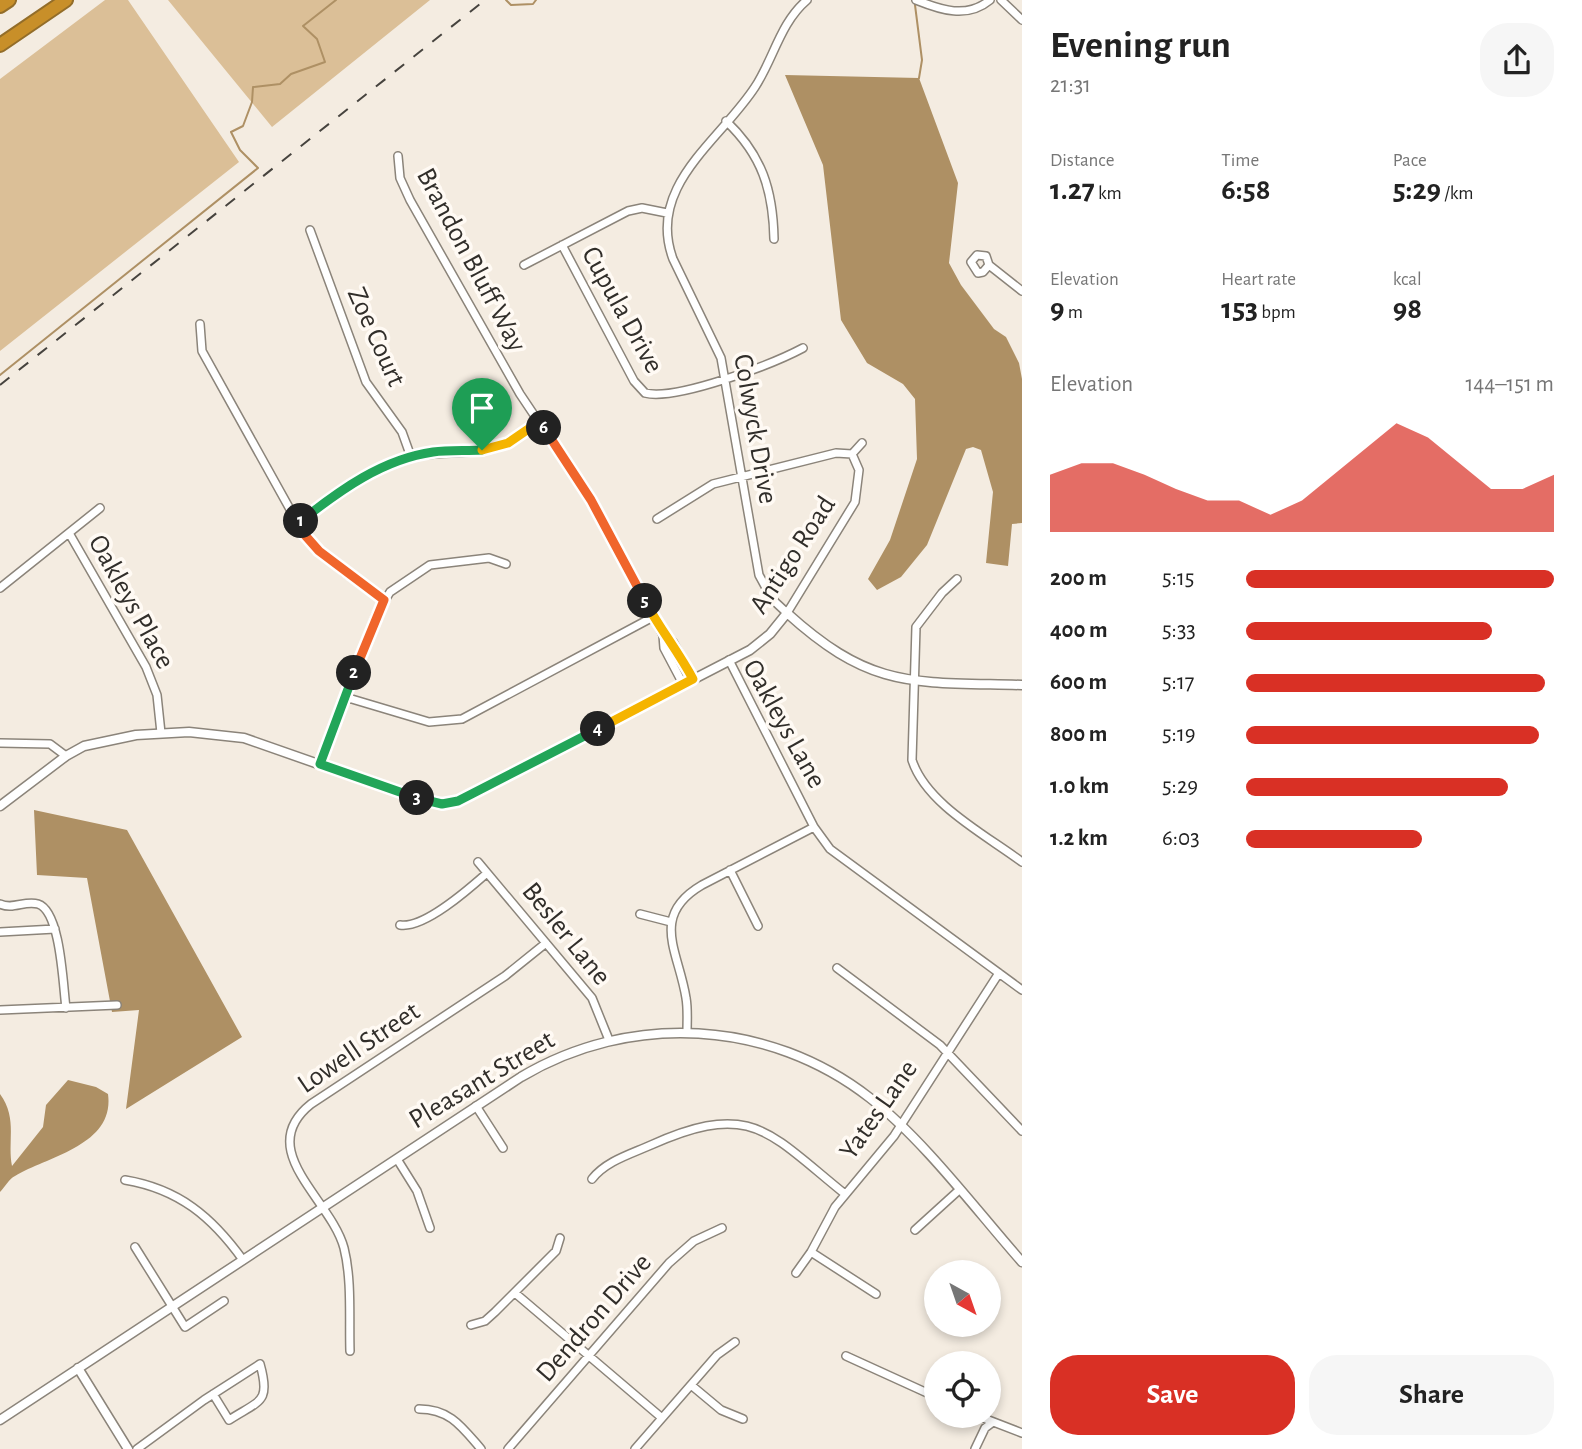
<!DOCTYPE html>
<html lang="en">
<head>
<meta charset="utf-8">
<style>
	:root { --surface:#fff; --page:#f6f6f6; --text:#222; --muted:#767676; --accent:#d93025 }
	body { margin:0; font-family:"Alegreya Sans",sans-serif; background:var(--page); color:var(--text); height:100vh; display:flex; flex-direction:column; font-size:26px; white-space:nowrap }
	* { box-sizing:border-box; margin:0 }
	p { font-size:23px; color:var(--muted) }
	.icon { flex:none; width:38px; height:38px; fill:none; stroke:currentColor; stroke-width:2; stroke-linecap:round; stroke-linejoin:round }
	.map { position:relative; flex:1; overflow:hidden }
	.sheet { display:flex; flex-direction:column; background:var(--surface); width:560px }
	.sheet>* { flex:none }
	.needle { width:46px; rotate:140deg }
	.fabs { position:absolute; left:924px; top:1260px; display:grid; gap:14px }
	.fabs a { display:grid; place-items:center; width:77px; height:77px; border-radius:50%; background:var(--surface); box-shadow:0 4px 10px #0003; font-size:35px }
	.pin { position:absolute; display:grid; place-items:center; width:60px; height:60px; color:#fff; margin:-72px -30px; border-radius:50% 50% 50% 0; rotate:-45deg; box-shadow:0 0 7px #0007 }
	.pin .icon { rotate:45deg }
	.km { position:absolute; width:35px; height:35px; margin:-18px; border-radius:50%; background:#222; color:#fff; font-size:19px; line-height:35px; text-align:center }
	.round { display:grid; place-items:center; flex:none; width:74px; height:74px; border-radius:28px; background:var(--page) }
	.summary { display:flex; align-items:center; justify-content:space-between; height:119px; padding:0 28px }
	h1 { font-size:38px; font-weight:600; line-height:52px }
	.figures { display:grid; grid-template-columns:repeat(3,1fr); gap:10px; height:119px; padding:7px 28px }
	.figures div { display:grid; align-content:center }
	.figures b { font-size:30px; font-weight:600 }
	.figures small { font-size:19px; font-weight:400 }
	.figures p { font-size:19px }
	.chart { height:196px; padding:14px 28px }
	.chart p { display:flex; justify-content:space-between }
	.chart svg { width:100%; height:126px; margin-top:7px; fill:var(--accent); opacity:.7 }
	.action { display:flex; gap:14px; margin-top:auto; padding:14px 28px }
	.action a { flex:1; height:80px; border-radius:28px; background:var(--accent); color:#fff; font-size:28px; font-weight:600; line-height:80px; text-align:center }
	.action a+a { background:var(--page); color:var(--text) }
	ul { padding:0 28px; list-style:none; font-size:23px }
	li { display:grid; grid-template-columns:112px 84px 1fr; align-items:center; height:52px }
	li i { height:18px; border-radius:9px; background:var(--accent) }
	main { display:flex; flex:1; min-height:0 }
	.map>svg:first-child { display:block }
	.green { fill:#dbbf97 }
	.water { fill:#ae9064 }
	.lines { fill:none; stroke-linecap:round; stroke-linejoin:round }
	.stream { stroke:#ae9064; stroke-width:2 }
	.minor-casing { stroke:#8b847a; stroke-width:10 }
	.tertiary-casing { stroke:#8b847a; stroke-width:11 }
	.motorway-casing { stroke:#936d29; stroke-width:16 }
	.minor { stroke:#fff; stroke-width:7 }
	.tertiary { stroke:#fff; stroke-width:8 }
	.motorway { stroke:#c88f29; stroke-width:12 }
	.rail { stroke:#46433e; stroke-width:2; stroke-dasharray:12 12; stroke-linecap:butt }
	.split-1-casing { stroke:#fff; stroke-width:14 }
	.split-2-casing { stroke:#fff; stroke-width:14 }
	.split-3-casing { stroke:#fff; stroke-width:14 }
	.split-4-casing { stroke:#fff; stroke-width:14 }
	.split-5-casing { stroke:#fff; stroke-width:14 }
	.split-6-casing { stroke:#fff; stroke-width:14 }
	.split-7-casing { stroke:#fff; stroke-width:14 }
	.split-1 { stroke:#22a559; stroke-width:9 }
	.split-2 { stroke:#f0652b; stroke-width:9 }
	.split-3 { stroke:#22a559; stroke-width:9 }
	.split-4 { stroke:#22a559; stroke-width:9 }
	.split-5 { stroke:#f5b400; stroke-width:9 }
	.split-6 { stroke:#f0652b; stroke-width:9 }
	.split-7 { stroke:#f5b400; stroke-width:9 }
	.labels { text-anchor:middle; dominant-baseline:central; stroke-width:7; stroke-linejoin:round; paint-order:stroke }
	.street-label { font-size:28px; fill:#312e2a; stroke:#fffaf4 }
</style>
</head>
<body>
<main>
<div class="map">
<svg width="1022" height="1449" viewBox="0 0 1022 1449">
	<rect width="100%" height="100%" fill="#f4ece1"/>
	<path class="green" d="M105,0H128L239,162L0,351V79Z
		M168,0H430L272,127Z"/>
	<path class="water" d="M785,75L919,78L958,183L949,263L961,285L994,329L1006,337L1019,363L1022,379V523L1012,524L1008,566L986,563L993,492L981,450L973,447L966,449L927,545L901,577L877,590L868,579L890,540L917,459L915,399L903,384L867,363L841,320L823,165Z
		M34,810L127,830L242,1037L126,1109L139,1010L112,1012L87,878L37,875Z
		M68,1080L96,1087L108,1094C115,1145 49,1156 15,1176C9,1179 5,1187 0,1192V1094C18,1119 7,1141 12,1166L43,1127L46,1105Z"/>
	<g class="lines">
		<path class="stream" d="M506,0L511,5L533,4L536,0
			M915,5L922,60L919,78
			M0,375L258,168L240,150L231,132L243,126L252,102L253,87L280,84L291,74L325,62L317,39L303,26L336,0"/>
		<defs>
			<path id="minor" d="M807,0C780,23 774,58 755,87C720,141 646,186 673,259L721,358L759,575L772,599L787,613L855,502L859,470L852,454
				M916,0C941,10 967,19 990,0
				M1001,0L1022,20
				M726,121C762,155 773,190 774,239
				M398,156L400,178L410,200L520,394L591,500L663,635
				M310,230L366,382L402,432L411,457
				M562,245L634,381L645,393C676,401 773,364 803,348
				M524,265L628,211L642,208L667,213
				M989,265L983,272L978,273L971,262L977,255L986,256L989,265L1022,291
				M200,324L202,351L306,538L344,572L384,600
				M657,519L713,484L836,453L852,454L862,443
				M296,525C330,498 365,470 407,458C437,450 469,456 498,447C514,441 527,431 540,421
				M69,533L146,667L157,695L161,733
				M957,579L942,593L916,627L912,760C926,804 986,835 1022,862
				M0,588L100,508
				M729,660L814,827L830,849L1022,990
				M683,684L664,648L663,635L673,642L693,679
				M345,697L429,722L462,719L653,617
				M0,743L50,744L66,756
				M320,764L376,615L390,592L430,565L489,558L506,564
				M478,862L592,998L609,1040
				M730,870L758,926
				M0,904C13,910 25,900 38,904C61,911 63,987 66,1008
				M640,914L671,922
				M400,925C424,929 469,889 487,873
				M0,932L55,929
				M837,968L940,1045L1022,1131
				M0,1010L117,1005
				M687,1032C687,1021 688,1009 686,998C679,952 649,916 702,885L814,827
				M476,1106L503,1148
				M397,1159L417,1191L430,1228
				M592,1179C606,1161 631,1154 651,1145C752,1100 768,1132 845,1194
				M125,1180C179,1189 212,1217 243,1260
				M915,1230L958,1191
				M135,1247L185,1327L224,1301
				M811,1252L876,1294
				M796,1273L811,1252L835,1207L894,1136L999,973
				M515,1293L662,1418
				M471,1325L485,1321L495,1312L556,1251L560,1238
				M350,1351C349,1318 352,1280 344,1248C331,1199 253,1150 311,1104L505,976L546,943
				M846,1356L936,1397
				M691,1385L721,1410L743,1419
				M419,1409C450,1409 462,1427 481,1449
				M978,1416L1022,1433
				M137,1449L204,1400L260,1364C271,1403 260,1400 229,1420L213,1394
				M508,1449L669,1263L694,1241L722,1228
				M635,1449L717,1355L735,1342
				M975,1449L985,1428L993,1422"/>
			<path id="tertiary" d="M0,806L66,756L84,746L136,735L189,732L244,738L424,801L442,804L458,801L750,650L770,634L787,613C872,690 913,682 1022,685
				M78,1368L128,1449
				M0,1420L521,1077C630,1012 769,1019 870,1098C925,1141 976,1210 1022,1262"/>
			<path id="motorway" d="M0,6L9,0
				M0,45L66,0"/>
		</defs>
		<use href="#minor" class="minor-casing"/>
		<use href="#tertiary" class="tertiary-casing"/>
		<use href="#motorway" class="motorway-casing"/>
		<use href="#minor" class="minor"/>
		<use href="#tertiary" class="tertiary"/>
		<use href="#motorway" class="motorway"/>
		<path class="rail" d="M0,385L485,0"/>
	</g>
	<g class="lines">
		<defs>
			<path id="split-1" d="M301,521C340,490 383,459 433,452C449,450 466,451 482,450"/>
			<path id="split-2" d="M301,521L296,525L319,551L384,600L354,673"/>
			<path id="split-3" d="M354,673L320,764L417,798"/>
			<path id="split-4" d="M417,798L442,804L458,801L598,729"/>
			<path id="split-5" d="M598,729L693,679C678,651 660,629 645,601"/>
			<path id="split-6" d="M544,428L591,500L645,601"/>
			<path id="split-7" d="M482,450L508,443L540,421L544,428"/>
		</defs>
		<use href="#split-1" class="split-1-casing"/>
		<use href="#split-2" class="split-2-casing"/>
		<use href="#split-3" class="split-3-casing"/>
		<use href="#split-4" class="split-4-casing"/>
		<use href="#split-5" class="split-5-casing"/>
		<use href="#split-6" class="split-6-casing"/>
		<use href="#split-7" class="split-7-casing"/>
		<use href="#split-1" class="split-1"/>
		<use href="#split-2" class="split-2"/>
		<use href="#split-3" class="split-3"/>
		<use href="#split-4" class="split-4"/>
		<use href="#split-5" class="split-5"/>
		<use href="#split-6" class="split-6"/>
		<use href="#split-7" class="split-7"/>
	</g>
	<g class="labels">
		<g class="street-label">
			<text transform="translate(471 260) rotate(62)">Brandon Bluff Way</text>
			<text transform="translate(622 310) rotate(61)">Cupula Drive</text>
			<text transform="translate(376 337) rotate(66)">Zoe Court</text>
			<text transform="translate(755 429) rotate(80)">Colwyck Drive</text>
			<text transform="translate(793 555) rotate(-57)">Antigo Road</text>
			<text transform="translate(131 602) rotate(61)">Oakleys Place</text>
			<text transform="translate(784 724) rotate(61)">Oakleys Lane</text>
			<text transform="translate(566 934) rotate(51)">Besler Lane</text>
			<text transform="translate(359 1048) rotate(-34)">Lowell Street</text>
			<text transform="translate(482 1080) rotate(-31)">Pleasant Street</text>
			<text transform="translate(879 1110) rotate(-55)">Yates Lane</text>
			<text transform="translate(594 1318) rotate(-49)">Dendron Drive</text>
		</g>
	</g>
</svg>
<div class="fabs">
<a><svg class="needle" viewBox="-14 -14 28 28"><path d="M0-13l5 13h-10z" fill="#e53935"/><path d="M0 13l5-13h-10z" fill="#767676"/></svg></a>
<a><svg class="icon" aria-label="locate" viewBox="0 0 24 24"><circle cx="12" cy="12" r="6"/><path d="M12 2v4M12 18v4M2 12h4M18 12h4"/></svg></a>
</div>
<div class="pin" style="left:482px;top:450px;background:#1e9e55"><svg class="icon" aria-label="arrive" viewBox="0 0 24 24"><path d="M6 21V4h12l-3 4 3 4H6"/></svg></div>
<b class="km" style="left:301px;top:521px">1</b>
<b class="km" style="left:354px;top:673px">2</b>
<b class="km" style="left:417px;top:798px">3</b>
<b class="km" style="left:598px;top:729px">4</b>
<b class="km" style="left:645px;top:601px">5</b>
<b class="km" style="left:544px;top:428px">6</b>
</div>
<section class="sheet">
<div class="summary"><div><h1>Evening run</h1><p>21:31</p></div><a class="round"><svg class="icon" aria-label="share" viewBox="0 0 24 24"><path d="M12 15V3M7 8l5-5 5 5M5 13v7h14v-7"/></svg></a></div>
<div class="figures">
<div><p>Distance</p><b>1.27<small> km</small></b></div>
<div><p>Time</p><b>6:58</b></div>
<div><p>Pace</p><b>5:29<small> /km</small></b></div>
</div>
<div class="figures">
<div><p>Elevation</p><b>9<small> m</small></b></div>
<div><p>Heart rate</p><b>153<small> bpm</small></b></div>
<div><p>kcal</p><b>98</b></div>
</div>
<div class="chart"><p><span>Elevation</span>144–151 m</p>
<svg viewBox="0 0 160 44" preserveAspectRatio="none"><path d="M0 44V24L10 20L20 20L30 24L40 29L50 33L60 33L70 38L80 33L90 24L100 15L110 6L120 11L130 20L140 29L150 29L160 24V44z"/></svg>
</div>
<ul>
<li><b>200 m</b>5:15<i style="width:100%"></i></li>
<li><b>400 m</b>5:33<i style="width:80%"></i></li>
<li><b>600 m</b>5:17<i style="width:97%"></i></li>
<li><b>800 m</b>5:19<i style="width:95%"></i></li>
<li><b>1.0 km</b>5:29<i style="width:85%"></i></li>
<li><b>1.2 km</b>6:03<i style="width:57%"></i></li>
</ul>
<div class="action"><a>Save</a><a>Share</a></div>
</section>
</main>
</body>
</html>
